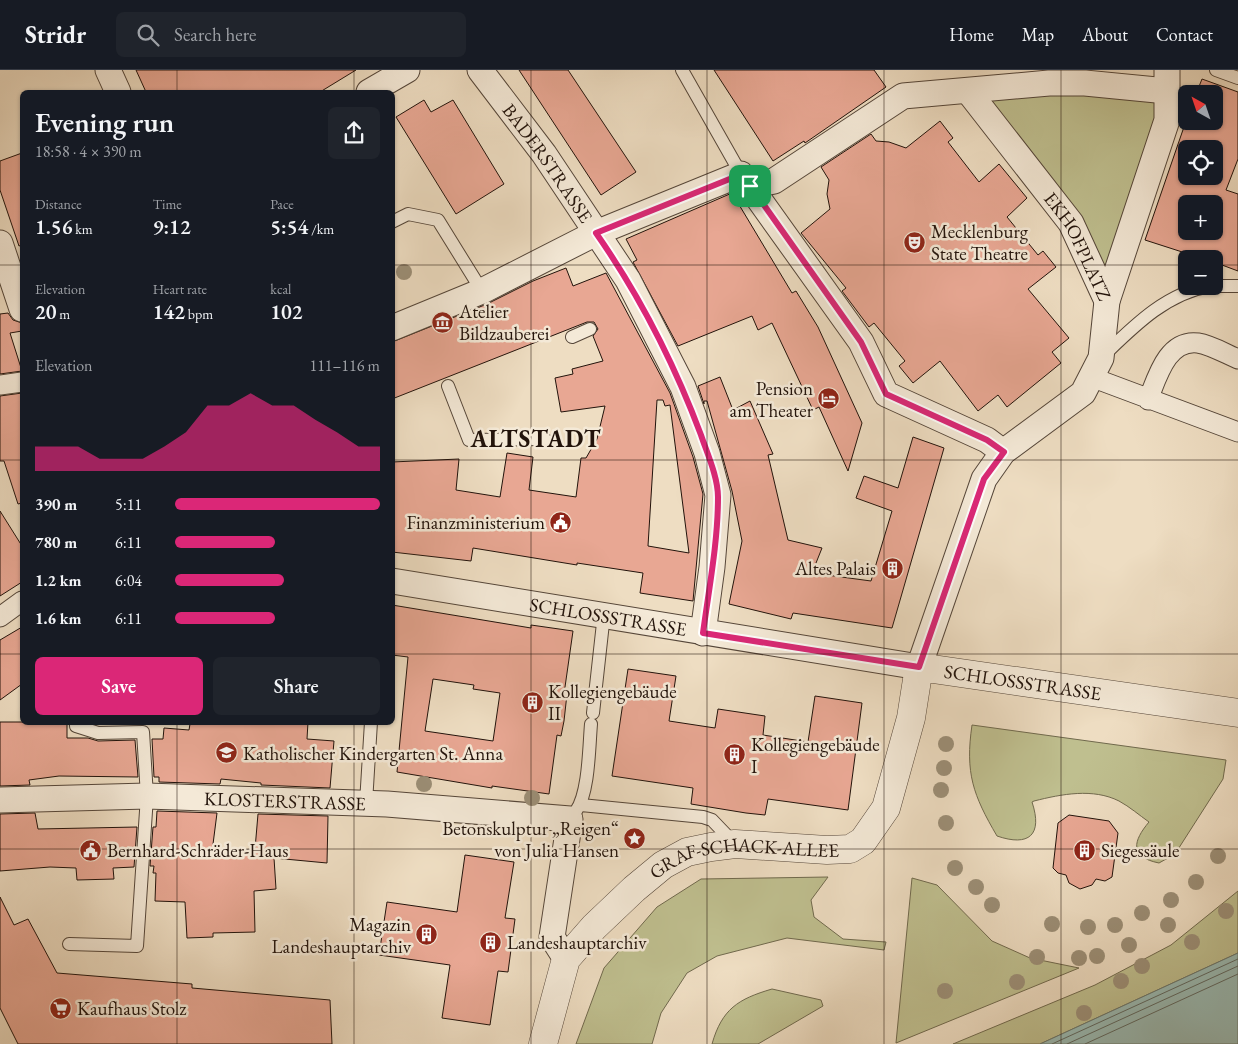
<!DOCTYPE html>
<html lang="en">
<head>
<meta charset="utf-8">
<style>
	:root { --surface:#171b24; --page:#20242c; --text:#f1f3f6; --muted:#9ea1a6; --line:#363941; --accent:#db2777 }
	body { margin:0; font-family:"EB Garamond",serif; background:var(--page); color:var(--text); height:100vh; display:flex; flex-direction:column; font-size:19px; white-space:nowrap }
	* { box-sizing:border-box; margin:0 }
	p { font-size:16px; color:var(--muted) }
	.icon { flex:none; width:28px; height:28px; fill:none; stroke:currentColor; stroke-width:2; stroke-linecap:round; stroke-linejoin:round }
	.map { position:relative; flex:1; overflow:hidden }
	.details { position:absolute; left:20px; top:20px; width:375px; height:635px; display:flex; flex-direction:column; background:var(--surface); border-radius:8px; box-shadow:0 1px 4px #0004 }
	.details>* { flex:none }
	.needle { width:32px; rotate:320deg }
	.tools { position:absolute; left:1178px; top:15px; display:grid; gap:10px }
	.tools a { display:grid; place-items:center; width:45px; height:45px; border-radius:8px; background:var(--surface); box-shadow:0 1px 4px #0004; font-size:25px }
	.pin { position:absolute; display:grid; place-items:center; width:42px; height:42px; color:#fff; margin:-21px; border-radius:10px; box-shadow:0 2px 8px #0006 }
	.round { display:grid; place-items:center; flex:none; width:52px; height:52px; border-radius:8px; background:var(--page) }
	.head { display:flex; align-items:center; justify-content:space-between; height:85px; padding:0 15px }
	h1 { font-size:28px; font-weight:600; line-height:38px }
	.stats { display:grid; grid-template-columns:repeat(3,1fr); gap:8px; height:85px; padding:5px 15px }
	.stats div { display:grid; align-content:center }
	.stats b { font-size:21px; font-weight:600 }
	.stats small { font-size:14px; font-weight:400 }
	.stats p { font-size:14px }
	.chart { height:140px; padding:10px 15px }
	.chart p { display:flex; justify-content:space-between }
	.chart svg { width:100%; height:90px; margin-top:5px; fill:var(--accent); opacity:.7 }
	.cta { display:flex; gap:10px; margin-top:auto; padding:10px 15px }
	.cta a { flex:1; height:58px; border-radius:8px; background:var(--accent); color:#fff; font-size:20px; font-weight:600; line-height:58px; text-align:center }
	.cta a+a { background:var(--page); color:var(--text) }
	ul { padding:0 15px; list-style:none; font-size:16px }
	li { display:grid; grid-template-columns:80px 60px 1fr; align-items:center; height:38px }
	li i { height:12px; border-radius:6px; background:var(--accent) }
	header { display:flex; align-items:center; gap:30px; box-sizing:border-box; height:70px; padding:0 25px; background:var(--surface); border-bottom:1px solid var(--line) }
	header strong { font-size:24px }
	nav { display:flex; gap:28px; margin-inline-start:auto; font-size:18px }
	.search { width:350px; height:45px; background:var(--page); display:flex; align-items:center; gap:12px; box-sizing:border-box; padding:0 18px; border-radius:8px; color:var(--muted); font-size:19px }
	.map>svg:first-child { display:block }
	.green { fill:#bfbf8f; stroke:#70694d }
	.water { fill:#99bbb5; stroke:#697871 }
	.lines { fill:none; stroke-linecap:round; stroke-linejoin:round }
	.shore { stroke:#5e6760; stroke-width:1 }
	.building { fill:#e8a793; stroke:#22130b; fill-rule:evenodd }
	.service-casing { stroke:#554639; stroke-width:14 }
	.pedestrian-casing { stroke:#554639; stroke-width:21 }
	.minor-casing { stroke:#554639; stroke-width:27 }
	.tertiary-casing { stroke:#554639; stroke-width:29 }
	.service { stroke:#f4e9d7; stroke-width:12 }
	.pedestrian { stroke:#f4e9d7; stroke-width:19 }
	.minor { stroke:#f4e9d7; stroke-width:25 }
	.tertiary { stroke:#f4e9d7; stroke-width:28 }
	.tree { fill:#9c8f77 }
	.route-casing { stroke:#fff; stroke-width:10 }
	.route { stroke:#db2777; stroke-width:6 }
	.grid { fill:none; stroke:#22130b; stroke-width:1; stroke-opacity:0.55 }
	.labels { text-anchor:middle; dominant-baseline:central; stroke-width:5; stroke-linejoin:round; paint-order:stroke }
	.street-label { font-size:19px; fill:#22130b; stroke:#f4e9d7 }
	.poi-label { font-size:19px; fill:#22130b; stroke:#f4e9d7; text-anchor:start }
	.district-label { font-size:24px; font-weight:bold; letter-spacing:1px; fill:#22130b; stroke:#f4e9d7 }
</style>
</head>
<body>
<header>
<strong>Stridr</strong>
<div class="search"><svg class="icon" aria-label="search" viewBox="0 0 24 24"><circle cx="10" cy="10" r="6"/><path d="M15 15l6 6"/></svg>Search here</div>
<nav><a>Home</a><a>Map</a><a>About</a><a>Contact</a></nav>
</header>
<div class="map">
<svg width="1238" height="974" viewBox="0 0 1238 974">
	<rect width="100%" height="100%" fill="#eeddc2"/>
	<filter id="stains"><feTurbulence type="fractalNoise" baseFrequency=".004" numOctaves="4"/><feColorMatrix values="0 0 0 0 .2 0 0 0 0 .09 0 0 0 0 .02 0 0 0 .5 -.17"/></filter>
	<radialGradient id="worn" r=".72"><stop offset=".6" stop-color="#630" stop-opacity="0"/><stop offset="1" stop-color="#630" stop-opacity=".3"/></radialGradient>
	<path class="green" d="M968,21L1166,22L1107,231L1071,153Z
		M972,655L1226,690L1223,709L1175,784L1159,793C1129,787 1133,771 1149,752C1139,745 1130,737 1119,731C1093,718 1062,724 1034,731L1032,732C1043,765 1029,777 997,766C973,725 965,703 972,655Z
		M828,807L811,830L814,847L843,869L886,872L884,880L787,868L717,886L687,903L661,943L652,974H576L604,898L657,837L701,809Z
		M912,808L937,815L992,871L1030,888L1079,898L896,973Z
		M1238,821V883L1040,974H953L1095,915L1171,875Z
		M772,919L821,930L823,936L758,974H712C722,939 738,929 772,919Z"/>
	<path class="water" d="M1238,883V974H1040Z"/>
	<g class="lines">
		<path class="shore" d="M1052,974L1238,889
			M1067,974L1238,896
			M1085,974L1238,904"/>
	</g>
	<path class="building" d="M136,0H356L320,22H146Z
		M519,0H568L636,102L601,125Z
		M714,0H874L886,17L805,73L804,71L773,91Z
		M1202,9L1238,22V89L1226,120L1238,124V201L1214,192V189H1204L1145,170L1186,51H1214V24H1196ZM1186,79H1214V106H1186ZM1186,134H1214V161H1186Z
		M424,30L431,42L453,30L504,114L456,144L396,47Z
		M940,51L953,68L948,72L979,112L999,94L1027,128L1007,147L1038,185L1043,181L1056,197L1028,219L1069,268L1052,282L1061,293L1007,337L998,325L978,341L940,291L913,313L899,296L905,291L874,253L869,257L842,221L846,218L801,163L830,139L827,124L829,110L821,97L871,64L876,71L889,72L906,78Z
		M22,83V175L19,176L0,120V91Z
		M732,123L792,223L796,221L818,257L862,353L848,401L819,337L813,340L772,253L758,260L752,246L678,276L633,192L637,190L626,169Z
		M566,198L573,216L606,203L670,323L693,387L703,424L693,531L640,523L643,503L577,493V495L473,478L471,491L392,482V392L459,389L456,420L500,427L507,383L533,387L529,420L576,427L581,388H586L597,369L605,336L561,342L555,308L573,304L572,299L603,291L593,266L598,259L594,252H587L392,329V272L487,234L533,211ZM657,330H663L665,336L670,335L689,483L648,476Z
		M8,243L13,250L22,253V261L10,263L22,301L0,304V244Z
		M720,307L733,340L750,331L773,384L768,385L788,470L822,478L812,503L871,511L892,441L856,428L864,406L898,418L913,367L944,378L892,558L793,543L791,549L729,534L742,471L732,421L707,331H704V334L698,316Z
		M22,323V433L18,434L4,391H0V326Z
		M0,441L22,476V512L0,526Z
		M392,535L531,558V555L573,561L564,624H567L564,651L561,666L557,665L549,724L492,716V718L397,702L408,587L392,585ZM433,609L474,615L473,619L500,623L493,671L425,661Z
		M22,557V614L0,630V570Z
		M628,599L676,606L669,651L715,658L718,639L765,646L763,665L808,672L815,626L862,633L848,740L768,729L765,745L746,743L691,734L693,718L612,706Z
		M0,652H67V668H88L98,671L135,670L138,707L59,706L29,710L30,715L0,716Z
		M235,652H308L307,669L334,671L330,718L261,715V713L221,709L220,714L159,712V707H154L152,669H163L164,658L189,660L190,654Z
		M157,741L217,743L212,782L255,779L258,744L328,746L327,793L274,788L276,819L254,821L255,862L213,863V867L187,868L185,832L155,831L156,803H153L154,796H150L153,757H156Z
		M35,743L38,759L137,757L134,797L113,798L114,809L77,810L76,798L50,797L0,801V744Z
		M1069,745L1109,751L1118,763L1112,807L1105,811L1096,809L1092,815L1080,819L1069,813L1066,805L1058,803L1053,798L1058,753Z
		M465,785L514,792L505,848L515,849L508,902L498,901L490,955L442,948L450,895L379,885L387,832L457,842Z
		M0,827L14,855L28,849L57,903L192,914V918L330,930L332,974H18L0,938Z"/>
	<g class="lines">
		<defs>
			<path id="service" d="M682,0L741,104
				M1216,0L1238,8
				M392,152L408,144L438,150L482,221
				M1214,216H1238
				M572,267L590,259
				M1103,286C1133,257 1166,223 1210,216
				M448,316L469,370L545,369
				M593,643L604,544
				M366,733L371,652
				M581,735L703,747L712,750L734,773
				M576,741C589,723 589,677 591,654
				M69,874L137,876L147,726L143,662L98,663L76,656V652"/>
			<path id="pedestrian" d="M1091,307L1238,362
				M0,315L22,312
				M1148,330C1157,308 1167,269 1198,273C1211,275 1226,284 1238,289
				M0,547L22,531"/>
			<g id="minor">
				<path d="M108,0L118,22"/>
				<path id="s1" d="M480,0L544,84L628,210L683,317L707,383L718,425L712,497L703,563"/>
				<path id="s2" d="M968,21L1071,153L1107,231"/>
				<path d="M369,22L407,0"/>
				<path d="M750,116L774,111L903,26L1049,13H1085L1167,21"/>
				<path d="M0,173L22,239"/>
				<path d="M392,258L482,221L596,163L741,104L861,272L886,324L987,370L1003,382"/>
				<path id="s3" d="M392,511L919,597L984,409L1003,382L1083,323L1101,288L1107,231L1167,50V0"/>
				<path id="s4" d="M0,730L147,726L387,734L570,749L552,867L566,889"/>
			</g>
			<g id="tertiary">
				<path id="s5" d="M543,974L566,889L594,857L634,819L663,795L687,782L711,777L735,774L827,780L850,779L863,771L886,738L911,648L919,597L1238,643"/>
			</g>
		</defs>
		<use href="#service" class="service-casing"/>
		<use href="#pedestrian" class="pedestrian-casing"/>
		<use href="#minor" class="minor-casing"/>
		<use href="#tertiary" class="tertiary-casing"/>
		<use href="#service" class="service"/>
		<use href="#pedestrian" class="pedestrian"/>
		<use href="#minor" class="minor"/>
		<use href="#tertiary" class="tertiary"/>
	</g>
	<g class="tree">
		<circle cx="404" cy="202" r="8"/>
		<circle cx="946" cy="674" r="8"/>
		<circle cx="944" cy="698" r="8"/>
		<circle cx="424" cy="714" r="8"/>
		<circle cx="941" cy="720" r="8"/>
		<circle cx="532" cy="728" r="8"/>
		<circle cx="946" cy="753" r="8"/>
		<circle cx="1218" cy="786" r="8"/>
		<circle cx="955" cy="798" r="8"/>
		<circle cx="1196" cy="812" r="8"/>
		<circle cx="976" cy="817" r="8"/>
		<circle cx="1171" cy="830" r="8"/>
		<circle cx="992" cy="835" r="8"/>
		<circle cx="1226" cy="841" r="8"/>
		<circle cx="1142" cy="843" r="8"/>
		<circle cx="1052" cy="854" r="8"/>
		<circle cx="1115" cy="855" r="8"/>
		<circle cx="1168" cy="855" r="8"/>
		<circle cx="1088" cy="857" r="8"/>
		<circle cx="1192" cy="872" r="8"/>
		<circle cx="1129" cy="875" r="8"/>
		<circle cx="1097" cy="886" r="8"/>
		<circle cx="1037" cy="887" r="8"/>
		<circle cx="1079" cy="888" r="8"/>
		<circle cx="1142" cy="896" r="8"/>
		<circle cx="1121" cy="911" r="8"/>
		<circle cx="1017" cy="912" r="8"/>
		<circle cx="945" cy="921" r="8"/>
		<circle cx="1084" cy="943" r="8"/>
	</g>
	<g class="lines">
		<defs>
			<path id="route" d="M742,104L861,272L886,324L987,370L1004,382L984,409L919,597L703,563C709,518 718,472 718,427C718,407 707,383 701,365C674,293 640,226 596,163Z"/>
		</defs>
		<use href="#route" class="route-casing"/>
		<use href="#route" class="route"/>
	</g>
	<path class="grid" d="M177,0V22M354,0V22M531,0V974M707,0V974M884,0V974M1061,0V974M0,195H22M392,195H1186M1214,195H1238M0,390H22M392,390H1238M0,584H22M392,584H1238M177,652V974M354,652V974M0,779H1238"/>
	<defs>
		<symbol id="theatre-disc" viewBox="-11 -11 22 22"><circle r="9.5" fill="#8f2418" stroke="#f4e9d7"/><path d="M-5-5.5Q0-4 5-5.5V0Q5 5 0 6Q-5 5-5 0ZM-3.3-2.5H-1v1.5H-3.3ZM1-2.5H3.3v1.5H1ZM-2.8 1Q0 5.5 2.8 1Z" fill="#fff"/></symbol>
		<symbol id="museum-disc" viewBox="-11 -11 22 22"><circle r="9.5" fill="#8f2418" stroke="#f4e9d7"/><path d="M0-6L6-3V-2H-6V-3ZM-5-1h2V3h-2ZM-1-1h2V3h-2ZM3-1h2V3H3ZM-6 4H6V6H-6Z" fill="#fff"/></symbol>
		<symbol id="hotel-disc" viewBox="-11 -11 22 22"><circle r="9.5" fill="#8f2418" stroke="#f4e9d7"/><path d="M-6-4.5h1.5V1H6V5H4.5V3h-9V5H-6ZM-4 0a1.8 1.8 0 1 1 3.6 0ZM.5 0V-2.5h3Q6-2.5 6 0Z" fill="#fff"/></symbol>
		<symbol id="civic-disc" viewBox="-11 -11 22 22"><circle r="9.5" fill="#8f2418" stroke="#f4e9d7"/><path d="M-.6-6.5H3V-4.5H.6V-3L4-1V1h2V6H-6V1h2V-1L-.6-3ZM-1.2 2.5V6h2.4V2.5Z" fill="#fff"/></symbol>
		<symbol id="building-disc" viewBox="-11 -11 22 22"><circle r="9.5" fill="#8f2418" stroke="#f4e9d7"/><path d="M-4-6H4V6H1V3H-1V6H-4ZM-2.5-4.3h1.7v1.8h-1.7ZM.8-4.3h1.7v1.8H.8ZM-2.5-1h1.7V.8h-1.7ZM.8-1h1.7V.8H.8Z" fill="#fff"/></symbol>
		<symbol id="school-disc" viewBox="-11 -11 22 22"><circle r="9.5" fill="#8f2418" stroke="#f4e9d7"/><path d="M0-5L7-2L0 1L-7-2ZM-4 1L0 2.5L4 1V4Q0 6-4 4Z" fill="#fff"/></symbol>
		<symbol id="sight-disc" viewBox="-11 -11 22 22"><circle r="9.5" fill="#8f2418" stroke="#f4e9d7"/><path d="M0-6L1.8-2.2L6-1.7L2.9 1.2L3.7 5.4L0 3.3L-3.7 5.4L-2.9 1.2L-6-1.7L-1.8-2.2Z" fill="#fff"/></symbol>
		<symbol id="supermarket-disc" viewBox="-11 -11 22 22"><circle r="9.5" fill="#8f2418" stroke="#f4e9d7"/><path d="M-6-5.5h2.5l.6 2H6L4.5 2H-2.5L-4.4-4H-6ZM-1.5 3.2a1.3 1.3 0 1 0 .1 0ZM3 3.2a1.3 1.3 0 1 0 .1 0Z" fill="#fff"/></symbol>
	</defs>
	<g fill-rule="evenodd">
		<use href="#theatre-disc" x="902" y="160" width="25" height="25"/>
		<use href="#museum-disc" x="430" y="240" width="25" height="25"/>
		<use href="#hotel-disc" x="816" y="316" width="25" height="25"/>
		<use href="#civic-disc" x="548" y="440" width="25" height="25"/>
		<use href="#building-disc" x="880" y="486" width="25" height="25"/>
		<use href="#building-disc" x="520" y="620" width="25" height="25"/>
		<use href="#school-disc" x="214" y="670" width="25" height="25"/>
		<use href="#building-disc" x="722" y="672" width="25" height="25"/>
		<use href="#sight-disc" x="622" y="756" width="25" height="25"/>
		<use href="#civic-disc" x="78" y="768" width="25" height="25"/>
		<use href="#building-disc" x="1072" y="768" width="25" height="25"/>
		<use href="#building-disc" x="414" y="852" width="25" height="25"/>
		<use href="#building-disc" x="478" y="860" width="25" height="25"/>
		<use href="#supermarket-disc" x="48" y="926" width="25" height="25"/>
	</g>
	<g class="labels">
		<g class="street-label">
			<text stroke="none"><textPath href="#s1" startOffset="115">BADERSTRASSE</textPath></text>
			<text stroke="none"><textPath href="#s2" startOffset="191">EKHOFPLATZ</textPath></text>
			<text stroke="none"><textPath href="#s3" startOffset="219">SCHLOSSSTRASSE</textPath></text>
			<text stroke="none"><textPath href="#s5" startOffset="720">SCHLOSSSTRASSE</textPath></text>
			<text stroke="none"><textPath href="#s4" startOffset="285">KLOSTERSTRASSE</textPath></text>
			<text stroke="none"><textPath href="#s5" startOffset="306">GRAF-SCHACK-ALLEE</textPath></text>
		</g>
		<g class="poi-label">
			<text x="931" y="161">Mecklenburg<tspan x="931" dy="22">State Theatre</tspan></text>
			<text x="459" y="241">Atelier<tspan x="459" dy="22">Bildzauberei</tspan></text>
			<text x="813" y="318" text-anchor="end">Pension<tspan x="813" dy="22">am Theater</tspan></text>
			<text x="545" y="452" text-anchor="end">Finanzministerium</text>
			<text x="876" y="498" text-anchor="end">Altes Palais</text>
			<text x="548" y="621">Kollegiengebäude<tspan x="548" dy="22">II</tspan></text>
			<text x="751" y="674">Kollegiengebäude<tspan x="751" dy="22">I</tspan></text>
			<text x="243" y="683">Katholischer Kindergarten St. Anna</text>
			<text x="619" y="758" text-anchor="end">Betonskulptur „Reigen“<tspan x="619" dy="22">von Julia Hansen</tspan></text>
			<text x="107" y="780">Bernhard-Schräder-Haus</text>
			<text x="1101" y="780">Siegessäule</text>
			<text x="411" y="854" text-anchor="end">Magazin<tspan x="411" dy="22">Landeshauptarchiv</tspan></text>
			<text x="507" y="872">Landeshauptarchiv</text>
			<text x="77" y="938">Kaufhaus Stolz</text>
		</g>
		<g class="district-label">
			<text x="536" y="368">ALTSTADT</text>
		</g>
	</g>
	<rect width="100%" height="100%" filter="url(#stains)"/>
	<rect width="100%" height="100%" fill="url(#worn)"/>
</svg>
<div class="tools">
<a><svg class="needle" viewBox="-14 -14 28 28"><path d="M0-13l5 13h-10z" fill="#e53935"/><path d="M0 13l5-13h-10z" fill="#9ea1a6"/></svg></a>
<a><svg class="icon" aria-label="locate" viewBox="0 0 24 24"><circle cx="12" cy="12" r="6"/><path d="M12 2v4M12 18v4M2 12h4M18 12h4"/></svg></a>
<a>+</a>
<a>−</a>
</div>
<div class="pin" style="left:750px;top:116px;background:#1e9e55"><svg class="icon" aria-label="arrive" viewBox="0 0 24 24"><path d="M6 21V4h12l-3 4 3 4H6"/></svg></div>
<section class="details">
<div class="head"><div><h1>Evening run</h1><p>18:58 · 4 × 390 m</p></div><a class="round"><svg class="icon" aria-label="share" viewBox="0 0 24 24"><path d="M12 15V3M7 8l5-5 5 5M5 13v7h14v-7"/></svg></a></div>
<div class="stats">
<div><p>Distance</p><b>1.56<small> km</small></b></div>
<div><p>Time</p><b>9:12</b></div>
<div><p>Pace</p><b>5:54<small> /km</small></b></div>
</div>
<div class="stats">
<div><p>Elevation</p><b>20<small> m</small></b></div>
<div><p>Heart rate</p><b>142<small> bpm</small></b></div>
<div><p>kcal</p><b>102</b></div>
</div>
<div class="chart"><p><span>Elevation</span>111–116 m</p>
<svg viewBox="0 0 160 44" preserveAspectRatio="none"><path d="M0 44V32L10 32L20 32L30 38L40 38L50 38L60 32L70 25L80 12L90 12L100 6L110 12L120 12L130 19L140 25L150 32L160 32V44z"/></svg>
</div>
<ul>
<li><b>390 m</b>5:11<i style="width:100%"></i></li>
<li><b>780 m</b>6:11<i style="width:49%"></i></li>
<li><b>1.2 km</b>6:04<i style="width:53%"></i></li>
<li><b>1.6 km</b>6:11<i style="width:49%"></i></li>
</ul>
<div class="cta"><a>Save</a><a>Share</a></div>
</section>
</div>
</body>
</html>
